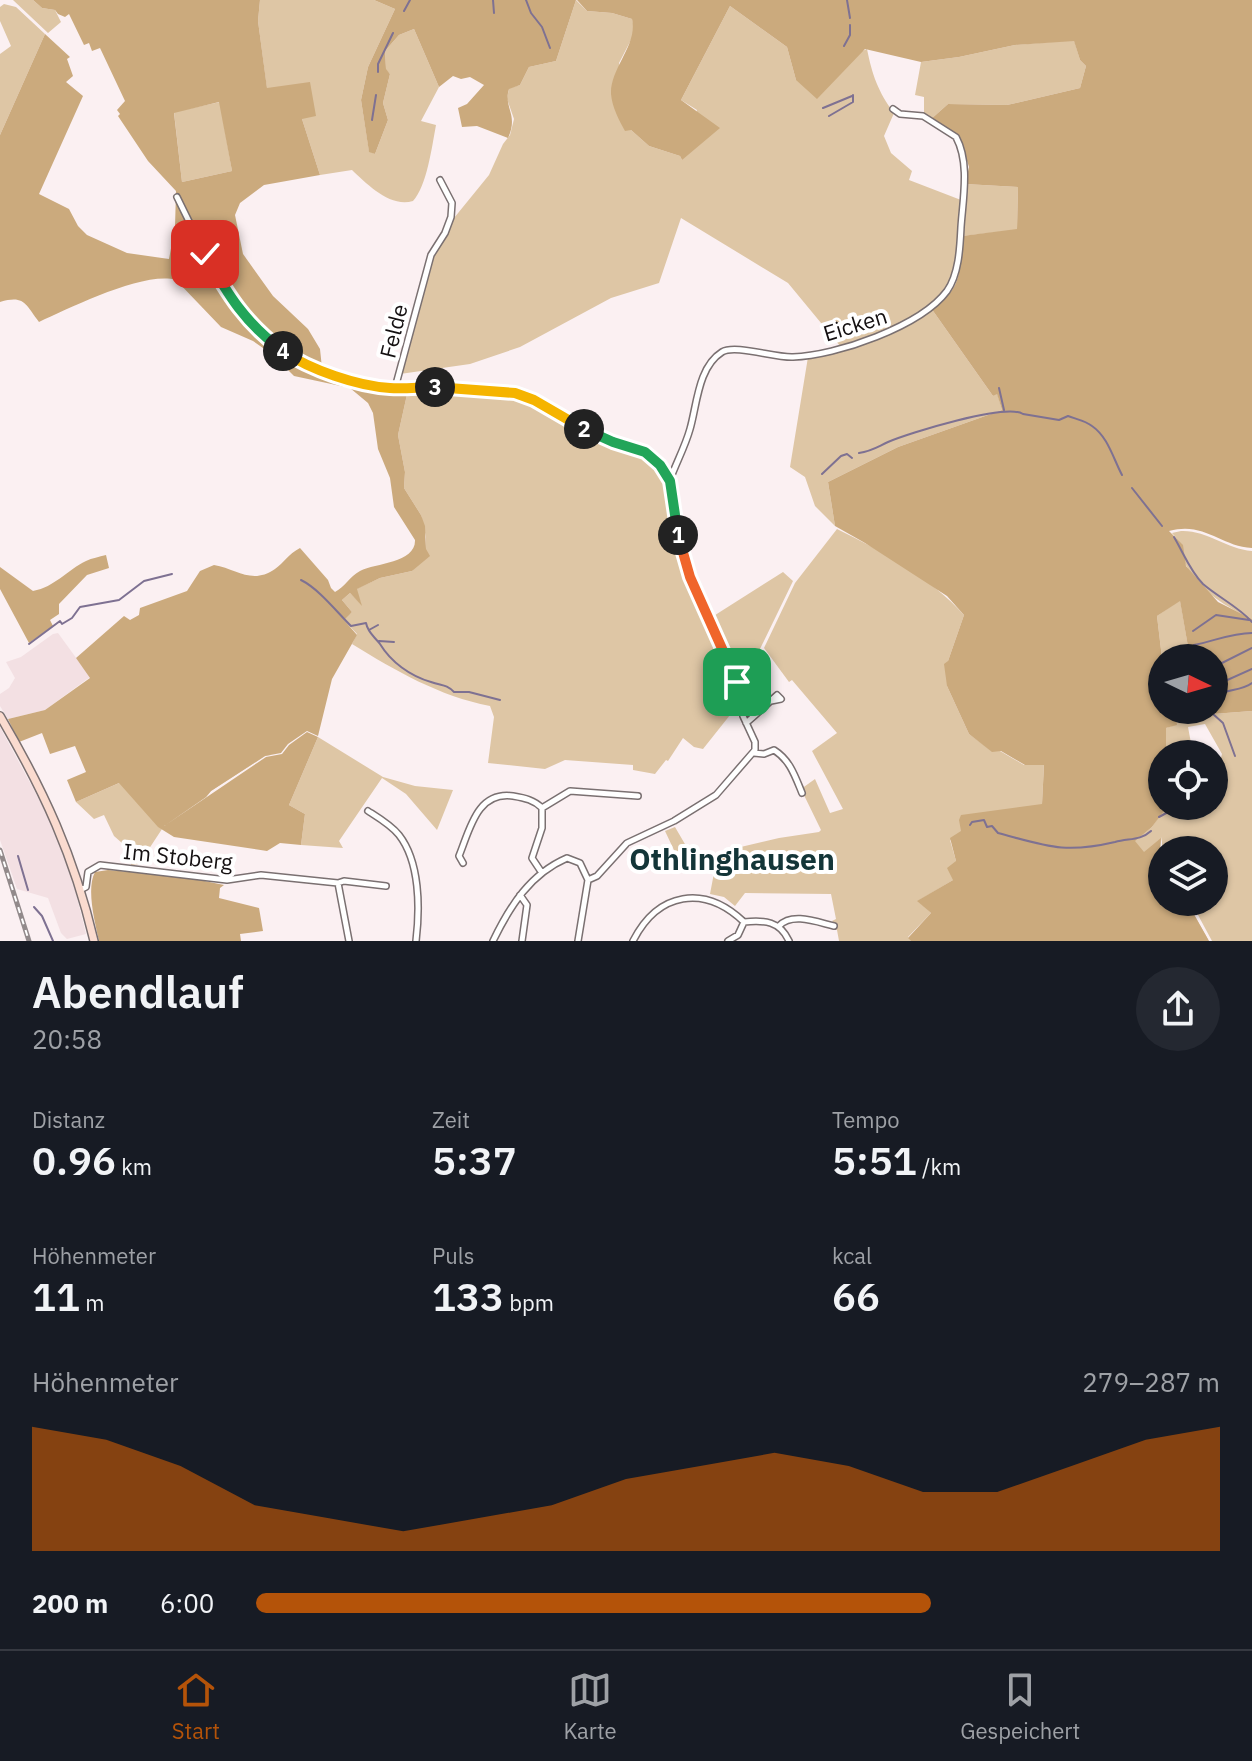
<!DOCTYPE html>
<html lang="de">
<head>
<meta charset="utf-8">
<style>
	:root { --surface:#171b24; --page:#242831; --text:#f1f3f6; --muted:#9ea1a6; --line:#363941; --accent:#b45309 }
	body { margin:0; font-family:"IBM Plex Sans",sans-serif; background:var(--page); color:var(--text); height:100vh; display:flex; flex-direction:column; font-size:30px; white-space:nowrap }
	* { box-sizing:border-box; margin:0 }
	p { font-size:26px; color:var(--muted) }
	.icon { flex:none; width:44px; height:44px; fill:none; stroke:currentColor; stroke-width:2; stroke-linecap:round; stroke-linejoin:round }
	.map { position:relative; height:941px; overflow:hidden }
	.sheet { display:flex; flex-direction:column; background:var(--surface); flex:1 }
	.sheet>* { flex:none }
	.needle { width:52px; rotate:95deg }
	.buttons { position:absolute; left:1148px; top:644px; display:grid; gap:16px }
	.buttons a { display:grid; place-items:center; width:80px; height:80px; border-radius:50%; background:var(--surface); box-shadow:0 2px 6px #0004; font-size:40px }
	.pin { position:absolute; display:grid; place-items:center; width:68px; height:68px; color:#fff; margin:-34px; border-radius:16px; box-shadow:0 4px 12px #0006 }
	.km { position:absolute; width:40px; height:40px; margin:-20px; border-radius:50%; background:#222; color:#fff; font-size:22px; line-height:40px; text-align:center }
	.round { display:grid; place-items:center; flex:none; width:84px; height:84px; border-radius:42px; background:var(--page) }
	.headline { display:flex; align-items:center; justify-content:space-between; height:136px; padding:0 32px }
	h1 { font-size:44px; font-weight:600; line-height:60px }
	.metrics { display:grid; grid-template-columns:repeat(3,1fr); gap:12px; height:136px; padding:8px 32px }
	.metrics div { display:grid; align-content:center }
	.metrics b { font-size:40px; font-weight:600 }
	.metrics small { font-size:22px; font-weight:400 }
	.metrics p { font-size:22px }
	.chart { height:224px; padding:16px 32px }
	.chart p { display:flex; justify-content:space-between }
	.chart svg { width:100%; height:144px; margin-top:8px; fill:var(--accent); opacity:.7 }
	ul { padding:0 32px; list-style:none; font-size:26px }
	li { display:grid; grid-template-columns:128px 96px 1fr; align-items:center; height:60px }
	li i { height:20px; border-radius:10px; background:var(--accent) }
	.tabs { display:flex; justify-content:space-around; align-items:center; height:112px; border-top:2px solid var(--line); background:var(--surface); font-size:22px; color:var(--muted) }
	.tabs a { display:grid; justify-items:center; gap:4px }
	.tabs .current { color:var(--accent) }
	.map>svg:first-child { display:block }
	.built { fill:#f3e0e3 }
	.green { fill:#dec6a5 }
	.forest { fill:#cbaa7d; fill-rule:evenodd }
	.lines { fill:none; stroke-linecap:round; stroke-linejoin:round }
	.stream { stroke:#7e7192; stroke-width:2 }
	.street-casing { stroke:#7a7071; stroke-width:8 }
	.secondary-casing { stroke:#7a7071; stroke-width:10 }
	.street { stroke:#fff; stroke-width:5 }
	.secondary { stroke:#fadbcf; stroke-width:7 }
	.rail-casing { stroke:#928a8b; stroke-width:5 }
	.rail { stroke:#fff; stroke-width:2; stroke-dasharray:6; stroke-linecap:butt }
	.split-1-casing { stroke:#fff; stroke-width:16 }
	.split-2-casing { stroke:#fff; stroke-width:16 }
	.split-3-casing { stroke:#fff; stroke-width:16 }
	.split-4-casing { stroke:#fff; stroke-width:16 }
	.split-5-casing { stroke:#fff; stroke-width:16 }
	.split-1 { stroke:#f0652b; stroke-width:10 }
	.split-2 { stroke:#22a559; stroke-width:10 }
	.split-3 { stroke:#f5b400; stroke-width:10 }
	.split-4 { stroke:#f5b400; stroke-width:10 }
	.split-5 { stroke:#22a559; stroke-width:10 }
	.labels { text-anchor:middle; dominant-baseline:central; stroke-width:8; stroke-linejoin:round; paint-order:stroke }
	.street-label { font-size:22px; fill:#141011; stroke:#fff }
	.district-label { font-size:30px; font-weight:bold; fill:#133538; stroke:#fff }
</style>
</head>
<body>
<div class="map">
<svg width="1252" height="941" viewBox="0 0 1252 941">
	<rect width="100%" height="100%" fill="#fbf0f2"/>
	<path class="built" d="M58,633L90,677L45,710L8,719L0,706V694L9,688L15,678L6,662L21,657L53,634Z
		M0,727L55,829L68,861L86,934L67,939L61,933L48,898L17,889L0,840Z"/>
	<path class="green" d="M13,0H33L42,8L55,10L61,22L48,33Z
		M260,0H374L395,9L368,67L361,100L369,151L375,154L388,120L383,103L390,74L386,70L385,51L399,35L414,29L439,87L421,121L436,125C432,146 427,186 413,201C390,208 367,184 352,170L320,175L302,119L267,89L258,21Z
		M576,0L587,11L612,13L632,19L634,27L632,38L619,63L631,130L649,146L680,156L682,160L697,110L681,100L730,6L787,47L796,80L867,49C872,74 878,92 894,113L884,136L891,153L912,171L909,180L961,200L954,281L950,291L894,329L840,346L788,283L681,218L659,283L611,298L520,347L470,364L400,374L432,255L454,218L489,175L503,144L510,135L514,119L507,99L509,88L520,85L529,67L556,61Z
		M4,4L16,7L45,34L0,135V54L11,46L0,21V7Z
		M1074,40L1080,60L1086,66L1080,88L1007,105L948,104L930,120L924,115V97L915,95L921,62L959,57L1015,45Z
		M220,102L232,171L182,182L174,112Z
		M965,184L1018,187L1017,230L962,236Z
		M931,308L993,396L997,393L1002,410L898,447L828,482L835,526L815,506L805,477L790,467L808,357L896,332Z
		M423,388L483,390L523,396L565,423L646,453L659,465L669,488L682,562L731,676L738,705L703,749L694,747L683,738L668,761L666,760L655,774L633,770V765L565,760L545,769L488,763L494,717L490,706C439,696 396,671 352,644L357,634L343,619L352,612L342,600L350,593L361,604L356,589L380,578L412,571L426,549V537L421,515L404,488L405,472L398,435L408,390Z
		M837,529C882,551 931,578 964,615L948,661L947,686L969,734L992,751H1000L1024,765L1044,764L1042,804L1129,845L1152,827L1166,806H1214V774L1217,773L1222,754L1205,724L1188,727L1193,754H1166V728L1177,724L1169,715V710H1208L1213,714L1252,711V941H1212L1191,902H1214V850H1162V856V837C1158,853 1162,883 1162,902H1187L1209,941L950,840L956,861L953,880L918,901L931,913L908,937L911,941H839L837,930L833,928L835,924L832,921L836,919L831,894L745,893L735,906L724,897L710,894L714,873L681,865L665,831L675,827L689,851L711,854L779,838L819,832L821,830L801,789L815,779L830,813L843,809L812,751L837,733L792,680L789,682L764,648L795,583Z
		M1181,531C1207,530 1226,549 1252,551V619C1227,607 1202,593 1187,567C1179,553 1186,549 1172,533Z
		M783,572L793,581L760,649L756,673L743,688L712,617Z
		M1180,600L1190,658H1162L1157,616Z
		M106,735L271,756H265L211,791L206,797L164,826L139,864L131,865L130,850L114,836L104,815L94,819L76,802L126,780Z
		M318,737L383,777L415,786L453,790L437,830L406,794L382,778L339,841L343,848L301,845L305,814L289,805Z"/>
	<path class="forest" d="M33,0H260L258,21L267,88L310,82L316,116L302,119L320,175L264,185L240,203L235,215L243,254L273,296L308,329L320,349L322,368L292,359C334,375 362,389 408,390L398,435L405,472L404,488L421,515L425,526L426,549L430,556L412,571L380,578L357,589L362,606L350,593L342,600L352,612L344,620L357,635L332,679L318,736L307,731L288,744L281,753L265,756L211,791L206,797L164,826L266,757L282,754L289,745L307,732L318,737L289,805L305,814L301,845L280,843L267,851L174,837L158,827L119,783L76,802L67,780L86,772L75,746L50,754L42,733L19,742L8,719L45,710L90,678L76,658L124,616L130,620L139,615L140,608L187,591L200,571L214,565C237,569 252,585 275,569C284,563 288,554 300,548L328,580L331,588L335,592C345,587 350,576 360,571C376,563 416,563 415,540L394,507L390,478L378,449L373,413L368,403L350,388L294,376L273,355L253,341L221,327L176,280C144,271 70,308 39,322C25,304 25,295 0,302V135L45,34L70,57L67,59L73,76L66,82L83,96L39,194L69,209L78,226L87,235L127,253L169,259L175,227L176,191L148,161L118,116L120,114L117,110L125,101L100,48L92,51L89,43L84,45L69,14L65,17L58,14L55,10L42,8ZM219,102L232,171L182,182L174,113Z
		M374,0H576L556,61L529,67L520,85L509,89C503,108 519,114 508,138L477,126L462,127L458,108L467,104L484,85L470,77L461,79L453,76L439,87L414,29L399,35L385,51L386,69L390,74L383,103L388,120L375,154L369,152L361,100L368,67L395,9Z
		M577,0H1252V548C1220,546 1204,521 1169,531L1183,545L1186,566L1218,602L1252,619V711L1213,714L1208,710H1214V658H1190L1180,601L1157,616L1162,658V710H1169L1170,715H1176L1177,725L1166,728V754H1162V806L1166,808L1152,827L1135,841L1144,852L1161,838C1158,858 1162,880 1162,902H1187L1209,941H911L908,938L931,913L917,901L953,880L947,868L956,861L950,838L961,831L959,820L961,815L1042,804L1044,765H1025L1001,751L992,752L969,734L947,686L944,664L948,661L964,615L947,596L865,543L835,526L828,482L898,447L1002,410L997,394L993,396L931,308C965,288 958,271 962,236L1017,229L1018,187L965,184L969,167L960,138L930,120L948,104L1007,105L1080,88L1086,66L1080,60L1074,41L1015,45L959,57L921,62L865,49L817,99L796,80L787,47L730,6L681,100L720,128L682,160L680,156L649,146L631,130L625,131C619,120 612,107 611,94C610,68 638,45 632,19L612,13L587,11Z
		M106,555L109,568L87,575L59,604V614L50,620L53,626L29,643L0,589V567L33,591C55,587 67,570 86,561C92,558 99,557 106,555Z
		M108,870L185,877L224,885L220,888L219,898L259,908L263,931L240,934L241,941H99C95,922 86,889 95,872Z"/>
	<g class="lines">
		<path class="stream" d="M493,0L494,13
			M526,0L531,13L542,27L550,48
			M847,0L850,18
			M404,11L410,0
			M844,46L850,35V25
			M378,72V64L393,33
			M823,108L852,96
			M829,116L853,102V95
			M372,120L376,95
			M999,388L1004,410
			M859,453C872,451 877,447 888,442C909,433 1006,403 1023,414L1059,420L1068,416C1076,419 1086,421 1092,426C1108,437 1113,458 1122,475
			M822,474L841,456L847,454L852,458
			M1132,488L1162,526
			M1174,537C1184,554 1190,571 1203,584C1218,597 1240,608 1252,622
			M301,580C319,589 336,611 351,626L366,623C368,633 374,636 380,644C391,662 410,676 431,682C442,686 446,684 454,692H469L500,700
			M369,630L378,625
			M1193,631L1216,615L1249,620
			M379,641L394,642
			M29,644L60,621L62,624L72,618L80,607L119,600L144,581L172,574
			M1194,645C1214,641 1232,633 1252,633
			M1214,667L1252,648
			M1214,686L1252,669
			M1216,696C1227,689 1241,691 1252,683
			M1213,714L1223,723L1235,756
			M1159,817L1170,811
			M970,825L972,822L984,820L987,827L992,826L998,833C1047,846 1064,854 1115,842C1129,838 1140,841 1151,831
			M18,856L28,890
			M34,907L42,916L53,941"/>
		<defs>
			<path id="street" d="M177,197L203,250L236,307L254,328L292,358L370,386L474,388L515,393L534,400L573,425L613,442L645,452L658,463L670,481L686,566L737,682L743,716L755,742V750L716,795L674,821L627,843L597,876L588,880
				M395,388L431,255L445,233L451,217L452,203L440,180
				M670,480C676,463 685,447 690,429C697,405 698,367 722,352C735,344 775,358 793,357C836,356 921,326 947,291C959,274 960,247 961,227C963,198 970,163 956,137L923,116L900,114L893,109
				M746,723C757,714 767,704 777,695L781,699L771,701
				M754,753L764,754L774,750C790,760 795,776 802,793
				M368,811C379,818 391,825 399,835C420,862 420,908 416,941
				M463,863L459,856C470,829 477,791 513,796C525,798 534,800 542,808L570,791L638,796
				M542,873L532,858L542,828V808
				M338,883L344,881L386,886
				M80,890L86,887L88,872L100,865L227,880L261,875L338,883L349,941
				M520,895L527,905L522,941
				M779,926C792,912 817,922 834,926
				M493,941C510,906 530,874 567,858L580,863L588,880L578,941
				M633,941C658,892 704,884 744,922C765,920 780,921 789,941
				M728,941L738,935L744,922"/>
			<path id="secondary" d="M0,716C44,791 74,856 94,941"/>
		</defs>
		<use href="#street" class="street-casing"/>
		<use href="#secondary" class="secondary-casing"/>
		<use href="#street" class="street"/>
		<use href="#secondary" class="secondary"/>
		<defs>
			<path id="rail" d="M0,850L29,941"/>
		</defs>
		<use href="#rail" class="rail-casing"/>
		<use href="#rail" class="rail"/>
	</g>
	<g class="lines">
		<defs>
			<path id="split-1" d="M678,535L690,577L737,682"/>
			<path id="split-2" d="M584,429L613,442L645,452L660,465L670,481L678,535"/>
			<path id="split-3" d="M435,387L515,393L534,400L584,429"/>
			<path id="split-4" d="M283,351C310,370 358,386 390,388C405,389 420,387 435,387"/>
			<path id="split-5" d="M205,254C228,295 245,323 283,351"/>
		</defs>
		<use href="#split-1" class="split-1-casing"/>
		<use href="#split-2" class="split-2-casing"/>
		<use href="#split-3" class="split-3-casing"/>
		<use href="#split-4" class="split-4-casing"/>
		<use href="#split-5" class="split-5-casing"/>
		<use href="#split-1" class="split-1"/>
		<use href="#split-2" class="split-2"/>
		<use href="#split-3" class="split-3"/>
		<use href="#split-4" class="split-4"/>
		<use href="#split-5" class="split-5"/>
	</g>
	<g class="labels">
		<g class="street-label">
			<text transform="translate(855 324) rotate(-17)">Eicken</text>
			<text transform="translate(393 331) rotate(-76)">Felde</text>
			<text transform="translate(178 856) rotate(6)">Im Stoberg</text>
		</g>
		<g class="district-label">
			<text x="732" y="858">Othlinghausen</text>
		</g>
	</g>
</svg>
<div class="buttons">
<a><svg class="needle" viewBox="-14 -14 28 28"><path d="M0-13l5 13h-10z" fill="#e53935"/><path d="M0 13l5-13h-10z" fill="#9ea1a6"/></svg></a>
<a><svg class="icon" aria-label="locate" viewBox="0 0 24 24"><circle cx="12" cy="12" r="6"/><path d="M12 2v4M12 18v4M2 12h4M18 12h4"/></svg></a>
<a><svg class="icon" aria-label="layers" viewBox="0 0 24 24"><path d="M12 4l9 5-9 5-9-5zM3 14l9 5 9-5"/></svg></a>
</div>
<div class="pin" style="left:737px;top:682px;background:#1e9e55"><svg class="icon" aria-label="arrive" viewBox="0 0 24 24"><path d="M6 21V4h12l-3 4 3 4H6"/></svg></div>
<div class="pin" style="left:205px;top:254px;background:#d93025"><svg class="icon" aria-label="check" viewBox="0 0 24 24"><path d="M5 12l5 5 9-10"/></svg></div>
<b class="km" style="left:678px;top:535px">1</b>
<b class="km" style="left:584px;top:429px">2</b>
<b class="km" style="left:435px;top:387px">3</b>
<b class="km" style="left:283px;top:351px">4</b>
</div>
<section class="sheet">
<div class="headline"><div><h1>Abendlauf</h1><p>20:58</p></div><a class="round"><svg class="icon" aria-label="share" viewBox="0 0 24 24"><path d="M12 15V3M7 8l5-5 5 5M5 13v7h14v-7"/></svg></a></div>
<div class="metrics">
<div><p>Distanz</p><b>0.96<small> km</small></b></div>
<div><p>Zeit</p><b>5:37</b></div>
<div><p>Tempo</p><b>5:51<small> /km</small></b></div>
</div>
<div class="metrics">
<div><p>Höhenmeter</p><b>11<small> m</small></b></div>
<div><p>Puls</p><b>133<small> bpm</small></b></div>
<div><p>kcal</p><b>66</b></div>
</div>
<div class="chart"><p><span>Höhenmeter</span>279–287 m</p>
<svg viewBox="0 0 160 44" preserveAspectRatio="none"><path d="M0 44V6L10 10L20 18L30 30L40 34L50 38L60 34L70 30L80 22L90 18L100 14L110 18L120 26L130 26L140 18L150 10L160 6V44z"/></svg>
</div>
<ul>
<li><b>200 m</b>6:00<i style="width:70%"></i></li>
</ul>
</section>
<nav class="tabs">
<a class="current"><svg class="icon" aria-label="home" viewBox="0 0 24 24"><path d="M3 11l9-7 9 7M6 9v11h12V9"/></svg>Start</a>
<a><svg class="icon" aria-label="map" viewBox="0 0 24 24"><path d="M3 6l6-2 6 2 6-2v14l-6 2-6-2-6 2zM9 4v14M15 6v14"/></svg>Karte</a>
<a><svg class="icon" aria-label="saved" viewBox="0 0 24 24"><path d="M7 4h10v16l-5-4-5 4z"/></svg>Gespeichert</a>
</nav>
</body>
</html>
